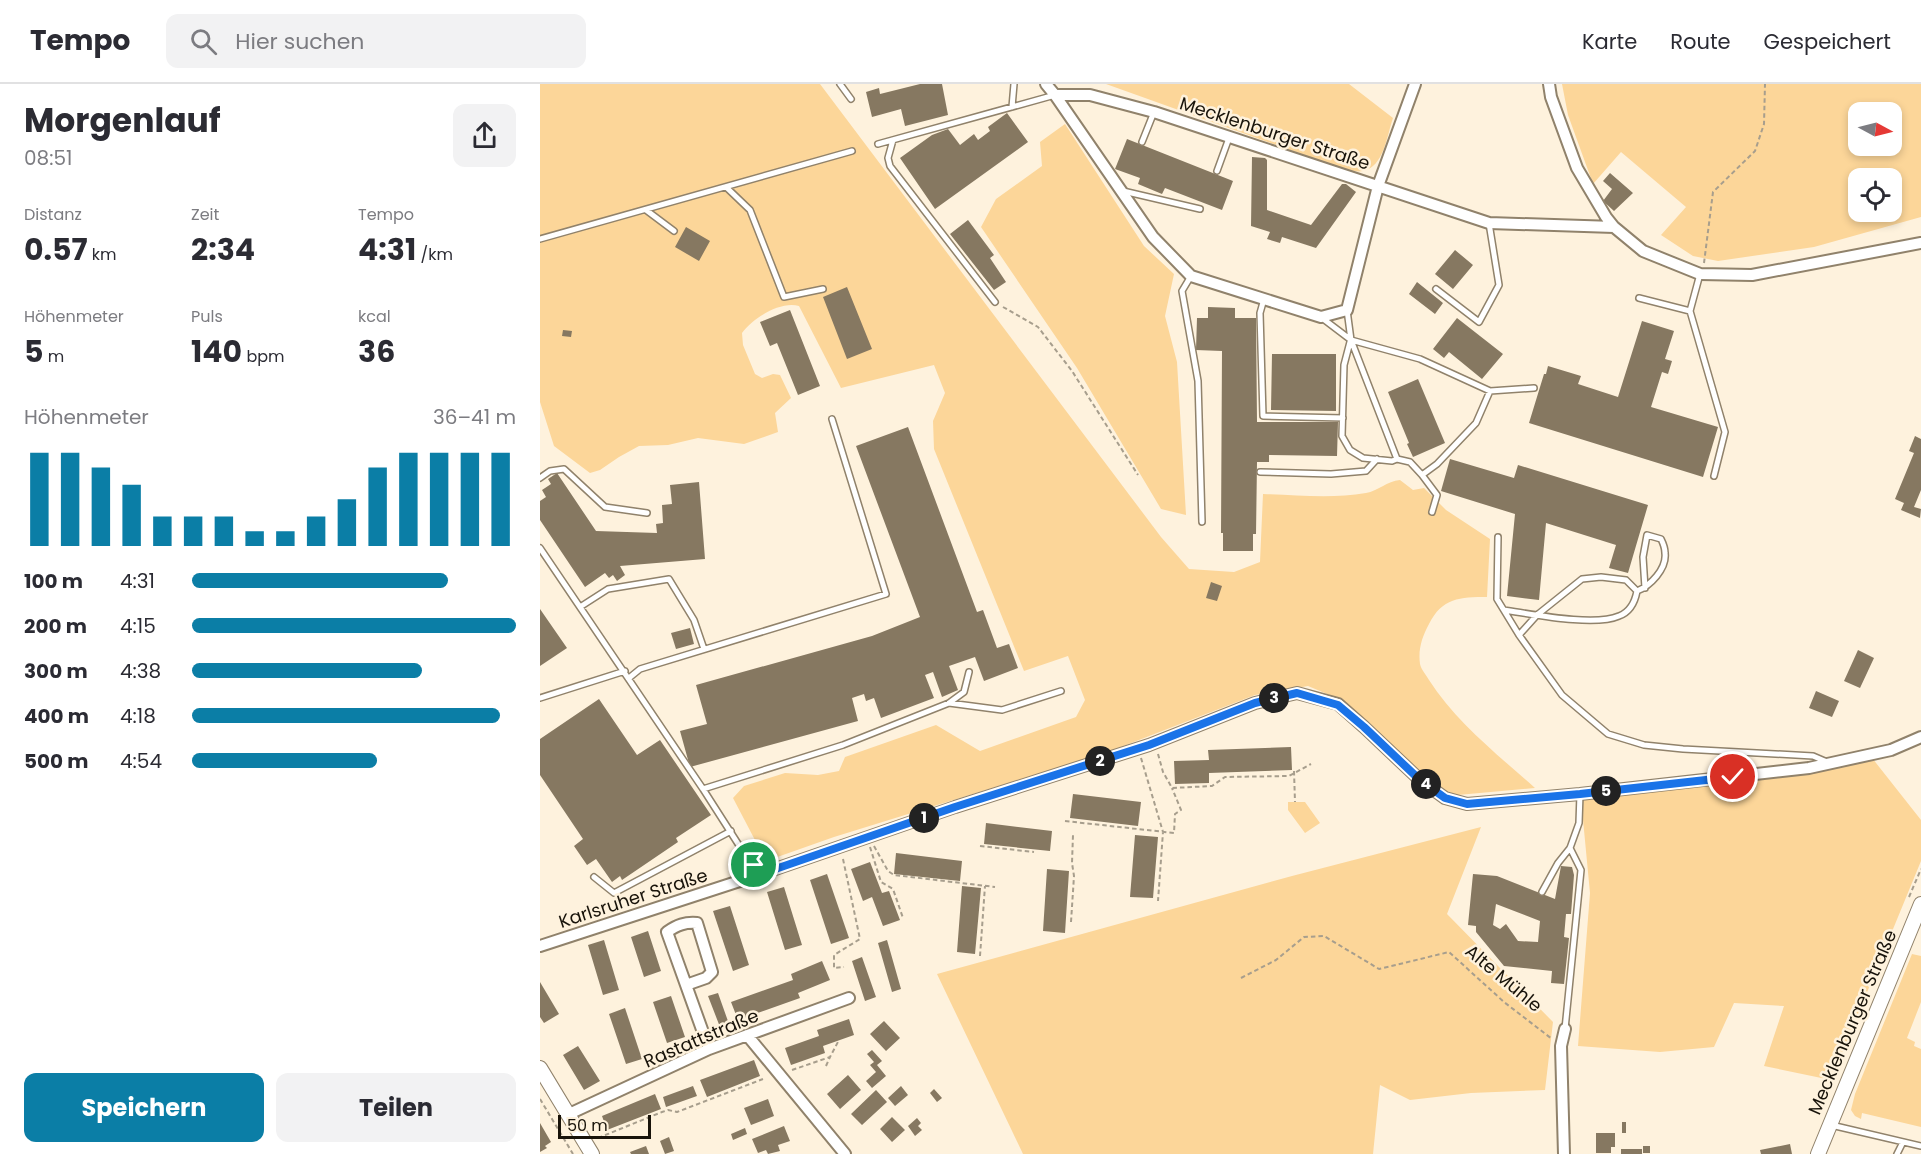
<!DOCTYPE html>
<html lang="de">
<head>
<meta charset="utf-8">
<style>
	:root { --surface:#fff; --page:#f2f2f3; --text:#2b2b33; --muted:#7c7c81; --line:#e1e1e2; --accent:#0b7ea6 }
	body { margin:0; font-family:Poppins,sans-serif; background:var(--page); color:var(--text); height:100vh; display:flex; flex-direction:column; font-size:22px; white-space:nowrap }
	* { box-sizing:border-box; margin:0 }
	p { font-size:20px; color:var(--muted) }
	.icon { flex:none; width:33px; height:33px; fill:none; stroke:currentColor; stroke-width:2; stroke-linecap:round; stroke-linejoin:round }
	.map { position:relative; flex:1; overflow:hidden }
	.drawer { display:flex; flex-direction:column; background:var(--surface); width:540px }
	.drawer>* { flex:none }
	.needle { width:39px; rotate:97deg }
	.tools { position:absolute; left:1308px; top:18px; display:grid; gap:12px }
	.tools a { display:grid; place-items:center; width:54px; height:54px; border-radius:12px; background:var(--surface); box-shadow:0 3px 9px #0003; font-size:30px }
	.scale { position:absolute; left:18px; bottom:15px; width:93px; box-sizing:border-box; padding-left:6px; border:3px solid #18130a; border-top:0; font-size:16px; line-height:21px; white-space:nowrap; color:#18130a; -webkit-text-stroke:4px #fef2dd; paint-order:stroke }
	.pin { position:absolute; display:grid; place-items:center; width:51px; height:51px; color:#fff; margin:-26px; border:3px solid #fff; border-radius:50%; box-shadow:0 2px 6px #0007 }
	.km { position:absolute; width:30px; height:30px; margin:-15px; border-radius:50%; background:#222; color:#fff; font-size:16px; line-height:30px; text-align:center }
	.round { display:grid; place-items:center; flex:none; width:63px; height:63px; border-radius:12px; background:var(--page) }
	.head { display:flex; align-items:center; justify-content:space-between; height:102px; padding:0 24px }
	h1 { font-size:33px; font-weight:700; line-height:45px }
	.metrics { display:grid; grid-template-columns:repeat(3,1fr); gap:9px; height:102px; padding:6px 24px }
	.metrics div { display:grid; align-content:center }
	.metrics b { font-size:30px; font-weight:700 }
	.metrics small { font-size:16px; font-weight:400 }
	.metrics p { font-size:16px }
	.chart { height:168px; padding:12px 24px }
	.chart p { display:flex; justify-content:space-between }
	.chart svg { width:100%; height:108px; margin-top:6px; stroke:var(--accent); stroke-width:6 }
	.cta { display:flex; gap:12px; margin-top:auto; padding:12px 24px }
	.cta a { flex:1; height:69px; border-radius:12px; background:var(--accent); color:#fff; font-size:24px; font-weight:700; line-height:69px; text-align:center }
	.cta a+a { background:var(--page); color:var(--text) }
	ul { padding:0 24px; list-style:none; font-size:20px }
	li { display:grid; grid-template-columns:96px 72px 1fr; align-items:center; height:45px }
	li i { height:15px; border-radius:8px; background:var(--accent) }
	header { display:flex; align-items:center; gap:36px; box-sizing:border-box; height:84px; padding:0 30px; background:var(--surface); border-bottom:2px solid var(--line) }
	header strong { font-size:28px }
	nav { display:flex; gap:33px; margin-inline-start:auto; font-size:21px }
	.search { width:420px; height:54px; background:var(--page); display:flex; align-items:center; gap:15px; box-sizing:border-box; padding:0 21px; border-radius:12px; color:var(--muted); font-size:22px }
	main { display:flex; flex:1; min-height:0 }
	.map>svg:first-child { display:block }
	.green { fill:#fcd699; fill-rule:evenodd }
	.building { fill:#867861; fill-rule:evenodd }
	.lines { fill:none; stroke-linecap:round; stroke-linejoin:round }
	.service-casing { stroke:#90826b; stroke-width:8 }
	.minor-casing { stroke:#90826b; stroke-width:14 }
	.tertiary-casing { stroke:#90826b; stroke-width:16 }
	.path { stroke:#a79e8d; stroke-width:2; stroke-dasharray:4.5 3; stroke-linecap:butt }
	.service { stroke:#fff; stroke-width:5 }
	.minor { stroke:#fff; stroke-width:10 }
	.tertiary { stroke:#fff; stroke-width:14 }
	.route-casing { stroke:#fff; stroke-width:12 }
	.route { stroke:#1a73e8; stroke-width:8 }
	.labels { text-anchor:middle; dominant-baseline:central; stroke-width:5; stroke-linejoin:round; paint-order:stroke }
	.street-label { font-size:18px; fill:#18130a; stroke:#fef2dd }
</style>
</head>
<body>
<header>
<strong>Tempo</strong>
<div class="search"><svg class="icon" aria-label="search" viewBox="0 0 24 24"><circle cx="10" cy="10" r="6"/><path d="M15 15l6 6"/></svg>Hier suchen</div>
<nav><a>Karte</a><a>Route</a><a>Gespeichert</a></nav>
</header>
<main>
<section class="drawer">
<div class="head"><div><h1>Morgenlauf</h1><p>08:51</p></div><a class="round"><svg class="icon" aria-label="share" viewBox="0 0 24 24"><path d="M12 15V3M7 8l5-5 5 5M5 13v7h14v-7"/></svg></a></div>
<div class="metrics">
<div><p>Distanz</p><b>0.57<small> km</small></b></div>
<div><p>Zeit</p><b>2:34</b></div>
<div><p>Tempo</p><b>4:31<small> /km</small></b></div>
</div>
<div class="metrics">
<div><p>Höhenmeter</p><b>5<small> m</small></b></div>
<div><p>Puls</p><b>140<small> bpm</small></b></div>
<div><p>kcal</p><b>36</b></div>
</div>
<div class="chart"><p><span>Höhenmeter</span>36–41 m</p>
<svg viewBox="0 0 160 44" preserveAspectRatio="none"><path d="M5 44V6M15 44V6M25 44V12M35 44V19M45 44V32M55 44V32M65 44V32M75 44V38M85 44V38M95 44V32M105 44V25M115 44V12M125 44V6M135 44V6M145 44V6M155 44V6"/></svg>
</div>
<ul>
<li><b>100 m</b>4:31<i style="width:79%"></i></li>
<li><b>200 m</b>4:15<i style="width:100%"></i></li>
<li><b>300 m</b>4:38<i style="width:71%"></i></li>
<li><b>400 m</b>4:18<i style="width:95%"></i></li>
<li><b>500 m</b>4:54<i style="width:57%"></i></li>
</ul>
<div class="cta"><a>Speichern</a><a>Teilen</a></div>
</section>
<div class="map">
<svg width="1381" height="1070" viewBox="0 0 1381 1070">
	<rect width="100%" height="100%" fill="#fef2dd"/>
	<path class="green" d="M0,0H280L621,453L649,485L694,488L720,478L723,410C756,411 792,415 826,409C838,407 847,397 860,396L873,406L884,404L906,426L950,455L947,513C920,513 902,514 889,540C882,553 878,565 880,580C881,585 886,591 889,596C916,638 958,671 995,704L907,712L881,692L804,617L768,602L715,611L568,668L294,753L226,777L193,714L204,702L245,689L278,691L299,687L305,673L396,641L440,667L536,633L545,616L528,572L484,587L394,365L393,337L405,309L394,281L301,304L259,222C240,217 213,234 202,249L203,261L215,290L222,294L233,290L240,291L251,314L235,329L238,348L204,360L158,354L128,361L99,362L79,373L60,386L50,389L14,362L0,318Z
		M566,0H809L853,34C847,51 844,83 823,87C819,88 813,87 809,87Z
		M1022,0H1381V133L1274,163L1178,177L1153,172L1121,151L1146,123L1081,68L1053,100L1028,31ZM1318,28H1352V62H1318ZM1318,94H1352V128H1318Z
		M525,40L604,162L634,190L625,232L637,278L646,431L621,425L537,284L441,143L456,115L502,82L500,58Z
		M1325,665L1381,736V777L1291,996L1224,982L1244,922L1194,919L1174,963L1120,968L1038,962L1050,809L1040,704L1269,678Z
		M765,718L780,739L765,749L748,726V718Z
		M941,743L907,830L1013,938L1005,1006L931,1009L870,1016L840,1001L833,1070H483L397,890L752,792Z
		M1372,870L1381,872V918L1367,954L1375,958L1374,962L1381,965V1043L1322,1029L1321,1035L1315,1032L1311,1026L1315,1010Z"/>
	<path class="building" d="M380,0H402L408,31L365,42L361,25L332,33L326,8L339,4L340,10Z
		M467,29L488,58L395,125L360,74L392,51L408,45L420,61L434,50L438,56L450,47L448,43Z
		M587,55L693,97L682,126L625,104L622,110L598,100L600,94L575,85Z
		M712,73L725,74L727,76V126L771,141L802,100H806L816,108L776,164L742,153L740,159L727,155L730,148L711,142Z
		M1070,89L1093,109L1074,127L1063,117L1072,105L1063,97Z
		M428,136L454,171L450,174L466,198L454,206L410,150Z
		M146,143L170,157L159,177L135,163Z
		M915,166L933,181L913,205L895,190Z
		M877,198L903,219L895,230L869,210Z
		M307,203L332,265L307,275L283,213Z
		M668,223L695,224V234H716L717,338H798L797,372L729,371V378H717L716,450H713V467H683V449H681L682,267L656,266L657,234H668Z
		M250,226L280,302L258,311L237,259L230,262L220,238Z
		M917,234L963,270L942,295L909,268L904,274L893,265Z
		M1102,237L1134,247L1125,275L1132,277L1128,290L1122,288L1111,323L1178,343L1163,393L989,339L1004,290H1006L1008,282L1041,292L1038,300L1078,313Z
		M23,246L32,247L31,253L22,252Z
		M732,270H796V327L731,326Z
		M878,295L905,359L873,373L867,360L869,359L848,308Z
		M368,343L437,528L443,526L457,564L469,560L478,584L444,597L435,573L409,582L418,606L402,613L393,588L385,591L394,614L341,634L334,614L326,617L324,610L312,614L318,637L150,683L140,647L167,640L156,601L332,552L380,533L316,362Z
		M1375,352L1381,355V406L1374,423L1381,425L1380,434L1361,426L1364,419L1355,415L1374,369L1369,367Z
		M910,375L974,394L978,381L1108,421L1088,489L1069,484L1076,461L1006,439L999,516L967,512L975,430L901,407Z
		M17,389L56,447L117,449L116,440L123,439L122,421L132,420L130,401L159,398L165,475L80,482L85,491L77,497L73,491L69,494L65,489L45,503L0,436V417L6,413L2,406L11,400L8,395Z
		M671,498L682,502L677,517L666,514Z
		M0,525L27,564L0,582Z
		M150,544L154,560L136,565L131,549Z
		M1318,566L1334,574L1320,604L1304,597Z
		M1276,607L1299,617L1292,633L1269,624Z
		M59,615L97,671L120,656L171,731L136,754L138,758L82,796L80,792L72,798L56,775L47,781L34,762L43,755L0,691V655Z
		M751,663L752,686L669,689V699L635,700L634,677L669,676L668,666Z
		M533,710L601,718L598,742L530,734Z
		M446,739L512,747L510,767L444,760Z
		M595,751L618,753L613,814L590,813Z
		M356,769L422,777L420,797L354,790Z
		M330,778L342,809L349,807L360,836L343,842L332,813L323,817L311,785Z
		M1021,782L1032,783L1034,791L1031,830H1026L1024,853L1029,854L1024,900L1011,899L1012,887L964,882L936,848V842L928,841L933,790L957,792L1015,815ZM956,820L1000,837L998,858L978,857L966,840L960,845L953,841Z
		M507,785L529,787L525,849L503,847Z
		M287,790L309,854L291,860L270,796Z
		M422,802L441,804L435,870L417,868Z
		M244,803L262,861L245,866L227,808Z
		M190,822L209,881L193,887L173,827Z
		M108,847L121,887L104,893L91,853Z
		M64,856L79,906L63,911L48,861Z
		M347,856L361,905L352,908L338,859Z
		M322,873L336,913L325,917L312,877Z
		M282,877L290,896L258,909L260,914L198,936L191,918L253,896L251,890Z
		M0,898L19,930L4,939L0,933Z
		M178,909L189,940L180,943L168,912Z
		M131,912L145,953L127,959L113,918Z
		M85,924L102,975L86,980L69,930Z
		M309,935L314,951L283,962L285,969L251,981L245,964L279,952L277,946Z
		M344,937L360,954L346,967L330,950Z
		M38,962L60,997L44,1006L23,971Z
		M332,966L342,977L337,981L346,992L332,1004L326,997L336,988L330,981L334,978L327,970Z
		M214,976L220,992L167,1013L160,996Z
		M308,991L321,1006L300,1025L287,1010Z
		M153,1002L157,1012L126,1023L123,1013Z
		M361,1002L368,1011L355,1022L348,1014Z
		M394,1005L402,1014L397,1018L390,1009Z
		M336,1006L347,1018L322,1041L311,1030Z
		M115,1010L121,1025L67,1046L62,1032Z
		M228,1015L234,1032L211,1041L204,1024Z
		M352,1033L365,1046L352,1058L340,1045Z
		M377,1034L381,1039L378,1042L382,1046L375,1052L368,1042Z
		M1082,1038H1086V1049H1082Z
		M0,1039L11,1058L5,1062L7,1064L0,1068Z
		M244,1042L250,1057L238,1061L240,1067L228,1070L226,1066L218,1069L212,1055Z
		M205,1044L207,1050L193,1056L191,1050Z
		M1056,1049H1075V1063H1071V1069H1056Z
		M129,1053L134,1067L125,1070L120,1057Z
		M1250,1060L1252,1070H1221L1220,1066Z
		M106,1062L109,1070H91L90,1068Z
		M1103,1062H1110V1069H1103Z
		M1081,1065H1102V1070H1081Z"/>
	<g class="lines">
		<defs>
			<path id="service" d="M300,0L311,15
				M472,23L474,0
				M353,56L348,74L350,82L455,218
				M602,58L614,28
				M338,60L515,11
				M677,87L689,54
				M186,103L210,126L244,213L283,205
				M583,107L660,125
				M106,126L134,147
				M0,155L312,67
				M651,192L642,207L658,297L662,438
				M896,205L939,238L959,201L949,139
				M1099,214L1150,227L1160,190
				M724,215L720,229L723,332L803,334
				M1150,227L1185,348L1174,392
				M782,234L811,256L807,226
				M811,256L857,375L870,378L882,391L897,380L936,339L950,307
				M811,256L880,275L950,307L994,304
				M810,258L804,281L802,352L810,366L823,374L852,377L857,375
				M720,388L791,390L826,387L837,375
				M882,391L897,411L892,428
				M0,394L10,387L24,385L65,423L107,429
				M958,453L957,515L979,551L1022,611L1068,650L1104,661L1143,665L1273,672L1287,678
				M0,464L163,705L218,791
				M1097,507C1110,502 1127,485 1125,469C1125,465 1123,459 1121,455L1107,451L1103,473L1105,504
				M40,523L68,505L129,495L154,536L164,565
				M964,526C992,530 1054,543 1079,532C1090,528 1095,518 1097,507L1086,496L1061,493L1042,495L997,531L979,551
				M89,594L100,585L346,510L292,335
				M0,614L85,587
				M409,619L462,626L521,607
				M163,705L303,661L409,619L424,608L429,588
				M54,793L74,809L191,747
				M1002,808L1018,779L1030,764L1039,739L1040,710
				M1025,945L1041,786L1030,764
				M1291,1041L1381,1062
				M1357,1070L1363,1058"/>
			<path id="minor" d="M506,0L515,11H550L614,28L949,139L1074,143
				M1009,0L1011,13L1037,84L1066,133L1074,143L1103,167L1160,190L1212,191L1381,159
				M515,11L613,153L651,192L781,233L807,226L838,102L875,0
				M0,862L218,791L415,723L609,661L715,619L757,609L798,620L824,643L880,696L905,714L927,720L1040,710L1269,684L1351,666L1381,653
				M146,901L166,894L172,888L157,839C145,838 137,841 127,848L169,965
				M207,951L305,1070
				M29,1030L169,965L309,914
				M1024,1070L1021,962L1025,945"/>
			<path id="tertiary" d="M0,984L52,1070
				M1278,1070L1381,820"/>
		</defs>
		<use href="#service" class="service-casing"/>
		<use href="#minor" class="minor-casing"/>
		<use href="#tertiary" class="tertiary-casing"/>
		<path class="path" d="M1164,179L1173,108L1215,67L1224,40L1225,0
			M463,223L498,243L532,287L598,391
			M618,670L623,688L632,704L672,702L685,693L749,692L771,680
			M601,674L623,748L618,817
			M754,687L755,718
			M525,737L634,749L635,730L641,726L632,704
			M334,762L348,787L354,791L455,803
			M440,762L494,768
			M330,763L341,798L353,805L363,834
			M303,775L320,855L294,871V884L304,883
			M1369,813L1381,785
			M531,838L534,792L532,779L533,751
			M440,872L445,802
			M701,894L736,876L764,853L784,852L839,885L909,868L964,918L1012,955
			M286,982L290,973
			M252,986L290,973L299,956
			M0,1015L33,1070
			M58,1054L122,1028L128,1026L137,1028L223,995"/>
		<use href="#service" class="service"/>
		<use href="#minor" class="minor"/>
		<use href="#tertiary" class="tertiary"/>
	</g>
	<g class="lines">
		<defs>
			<path id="route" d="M214,781L218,791L415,723L609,661L715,619L757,609L798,621L824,643L880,696L905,714L927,720L1040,710L1193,693"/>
		</defs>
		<use href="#route" class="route-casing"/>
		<use href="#route" class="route"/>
	</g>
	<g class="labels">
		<g class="street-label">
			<text transform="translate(735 49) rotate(18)">Mecklenburger Straße</text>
			<text transform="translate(93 814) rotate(-18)">Karlsruher Straße</text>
			<text transform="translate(964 894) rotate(40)">Alte Mühle</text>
			<text transform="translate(1312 938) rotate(-67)">Mecklenburger Straße</text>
			<text transform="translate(161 954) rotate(-23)">Rastattstraße</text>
		</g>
	</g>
</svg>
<div class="tools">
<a><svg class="needle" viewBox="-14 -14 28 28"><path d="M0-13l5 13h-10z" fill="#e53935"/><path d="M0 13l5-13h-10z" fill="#7c7c81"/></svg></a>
<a><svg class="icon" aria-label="locate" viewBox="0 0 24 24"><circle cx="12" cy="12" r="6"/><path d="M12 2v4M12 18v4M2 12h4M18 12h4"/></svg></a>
</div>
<div class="scale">50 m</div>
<div class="pin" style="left:214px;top:781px;background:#1e9e55"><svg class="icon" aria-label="arrive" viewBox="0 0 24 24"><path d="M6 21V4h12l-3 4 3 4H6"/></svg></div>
<div class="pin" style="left:1193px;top:693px;background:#d93025"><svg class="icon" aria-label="check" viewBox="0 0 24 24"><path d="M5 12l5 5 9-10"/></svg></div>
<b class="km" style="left:384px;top:734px">1</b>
<b class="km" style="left:560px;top:677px">2</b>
<b class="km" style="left:734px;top:614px">3</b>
<b class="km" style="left:886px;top:700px">4</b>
<b class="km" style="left:1066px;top:707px">5</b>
</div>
</main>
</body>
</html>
